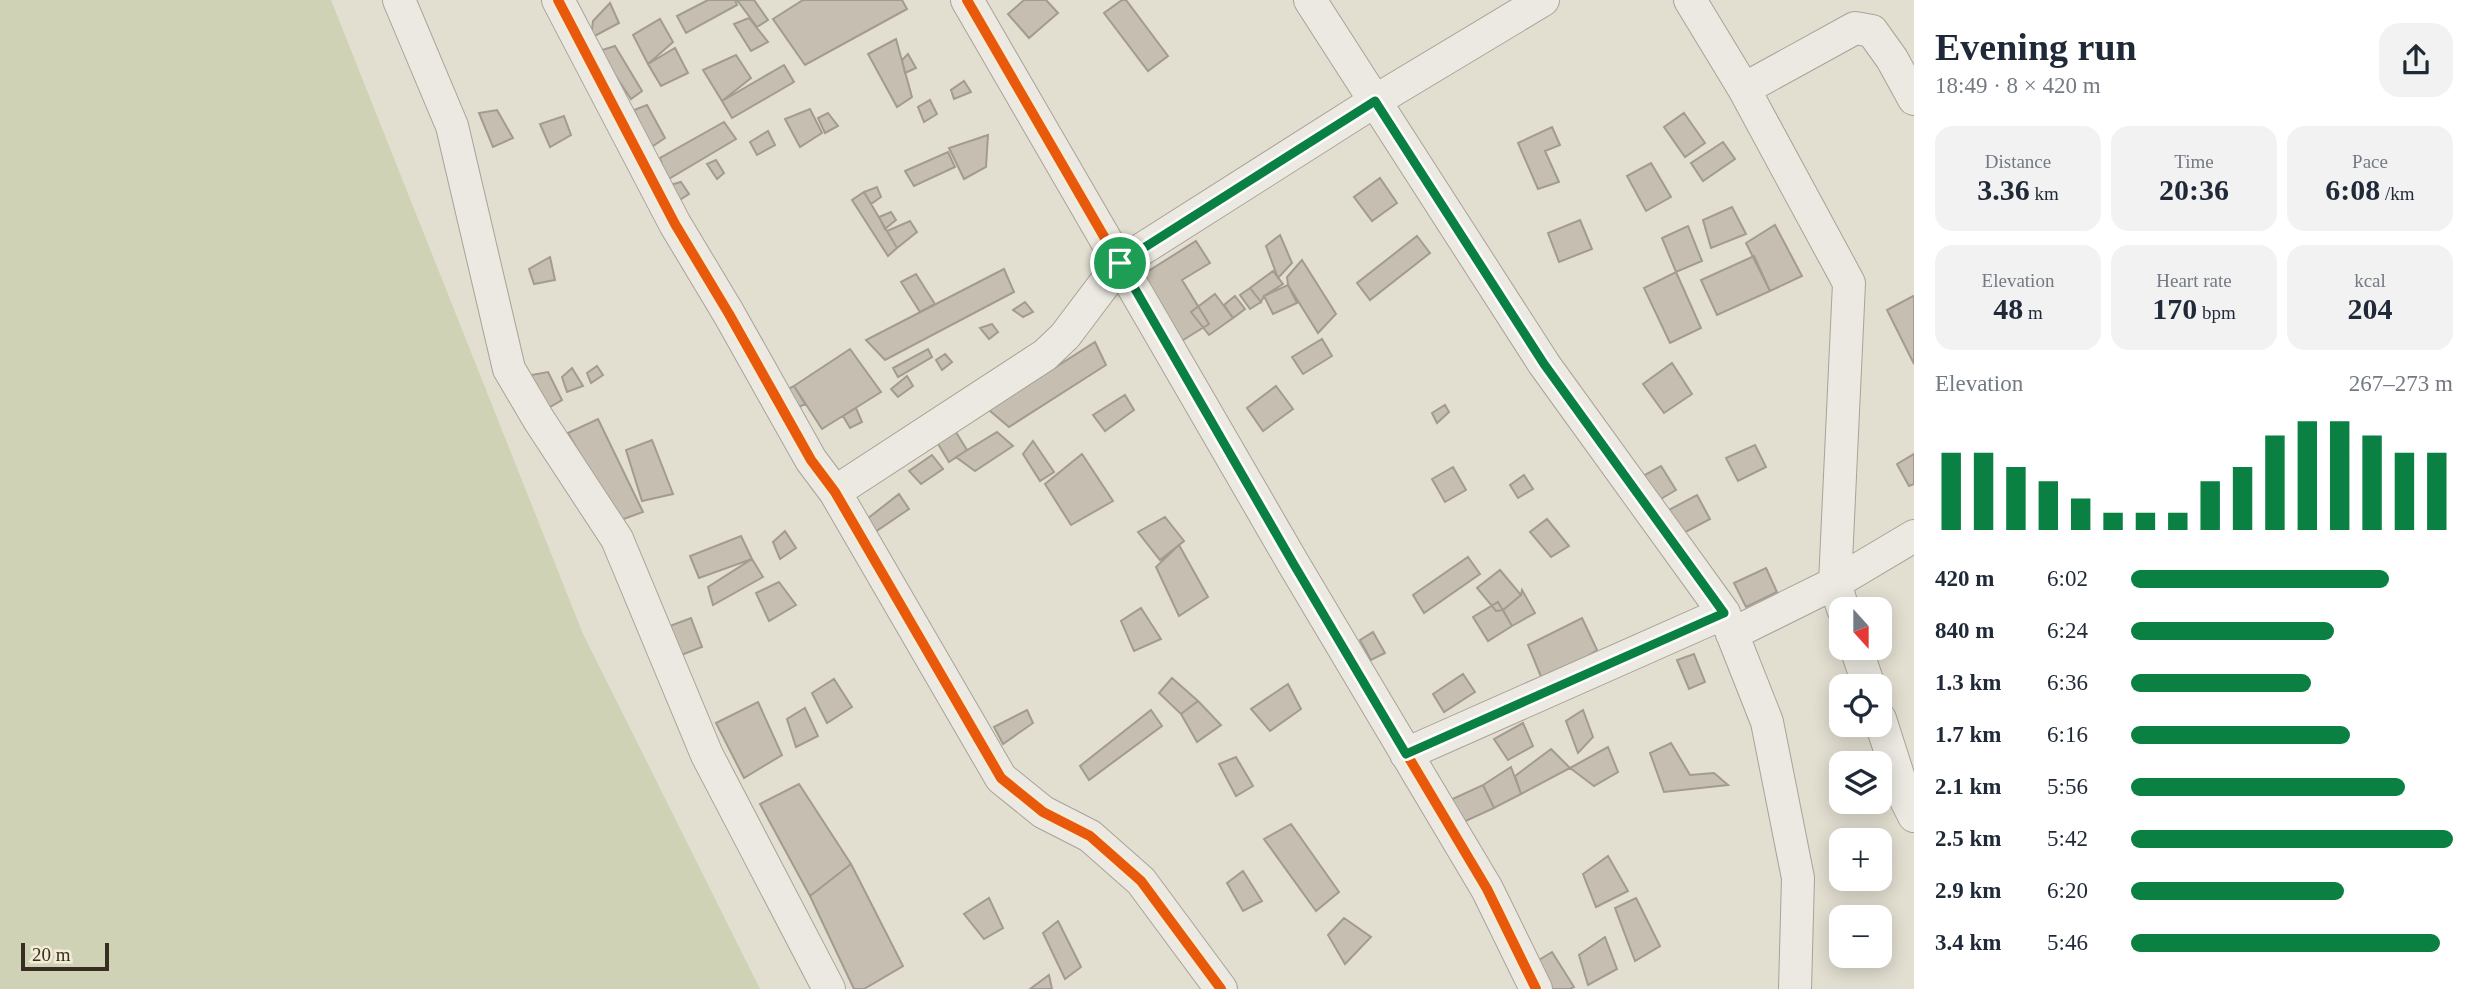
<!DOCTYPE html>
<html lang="en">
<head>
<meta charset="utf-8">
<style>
	:root { --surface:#fff; --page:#f2f2f3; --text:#1f2937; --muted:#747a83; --accent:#0b8043 }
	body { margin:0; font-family:Georgia,serif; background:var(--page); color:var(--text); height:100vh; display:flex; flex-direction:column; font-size:26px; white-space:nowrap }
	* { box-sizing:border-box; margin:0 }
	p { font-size:23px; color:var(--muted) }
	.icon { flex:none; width:38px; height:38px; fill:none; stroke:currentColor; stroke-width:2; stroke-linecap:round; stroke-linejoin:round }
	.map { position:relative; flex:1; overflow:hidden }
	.side { display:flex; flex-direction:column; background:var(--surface); width:560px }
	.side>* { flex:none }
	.needle { width:46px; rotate:159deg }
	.tools { position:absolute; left:1829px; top:597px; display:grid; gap:14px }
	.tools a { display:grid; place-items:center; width:63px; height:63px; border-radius:14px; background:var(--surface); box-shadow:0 4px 18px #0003; font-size:35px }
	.scale { position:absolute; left:21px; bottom:18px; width:88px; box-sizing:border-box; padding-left:7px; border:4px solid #372d21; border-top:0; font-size:19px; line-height:24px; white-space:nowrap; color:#372d21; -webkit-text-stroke:5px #f3ecd7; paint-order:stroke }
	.pin { position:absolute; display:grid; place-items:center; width:60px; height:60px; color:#fff; margin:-30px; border:4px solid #fff; border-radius:50%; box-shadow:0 2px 7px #0007 }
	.round { display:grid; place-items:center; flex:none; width:74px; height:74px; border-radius:21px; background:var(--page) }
	.headline { display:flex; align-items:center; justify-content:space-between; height:119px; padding:0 21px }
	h1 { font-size:38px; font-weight:700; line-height:52px }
	.stats { display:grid; grid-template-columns:repeat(3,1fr); gap:10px; height:119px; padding:7px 21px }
	.stats div { display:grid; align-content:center; border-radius:18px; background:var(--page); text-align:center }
	.stats b { font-size:30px; font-weight:700 }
	.stats small { font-size:19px; font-weight:400 }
	.stats p { font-size:19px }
	.chart { height:196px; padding:14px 21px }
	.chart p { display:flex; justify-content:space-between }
	.chart svg { width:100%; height:126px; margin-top:7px; stroke:var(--accent); stroke-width:6 }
	ul { padding:0 21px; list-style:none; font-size:23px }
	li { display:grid; grid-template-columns:112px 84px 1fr; align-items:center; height:52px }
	li i { height:18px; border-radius:9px; background:var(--accent) }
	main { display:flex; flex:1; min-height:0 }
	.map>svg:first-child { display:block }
	.green { fill:#cfd2b4 }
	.building { fill:#c6beb1; stroke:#a39b8f; stroke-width:2 }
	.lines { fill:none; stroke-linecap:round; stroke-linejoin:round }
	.minor-casing { stroke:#a8a398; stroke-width:34 }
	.minor { stroke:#ebe9e1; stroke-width:32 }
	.cycleway-casing { stroke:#f3ecd7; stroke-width:15 }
	.cycleway { stroke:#e8590c; stroke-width:10 }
	.route-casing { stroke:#fff; stroke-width:14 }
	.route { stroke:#0b8043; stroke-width:9 }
</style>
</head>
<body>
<main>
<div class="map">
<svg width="1914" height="989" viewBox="0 0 1914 989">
	<rect width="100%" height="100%" fill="#e2ded0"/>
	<path class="green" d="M0,0H331L583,634L760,989H0Z"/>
	<path class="building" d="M708,0H735L737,5L686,33L677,16Z
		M737,0H754L768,20L757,27Z
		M803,0H902L907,9L805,65L773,19Z
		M1024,0H1046L1058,13L1029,38L1008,14Z
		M1122,0H1126L1168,56L1148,71L1104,13Z
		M610,3L619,23L591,38L593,21Z
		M749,18L768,42L751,51L734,24Z
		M660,19L673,42L648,64L633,35Z
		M896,39L912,97L897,107L868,54Z
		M615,46L642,91L631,99L599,51Z
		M675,48L688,73L661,86L648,64Z
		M908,54L916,68L905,73L902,60Z
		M736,55L751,78L722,101L703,70Z
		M784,65L794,82L732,118L722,101Z
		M964,81L971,92L954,99L951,90Z
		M930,100L937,114L924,122L918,107Z
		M647,105L665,138L650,148L634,110Z
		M810,109L822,133L800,147L785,119Z
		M497,110L513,138L493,147L479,113Z
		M828,113L838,126L825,133L818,118Z
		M1684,113L1705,143L1685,157L1664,127Z
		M564,116L571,135L550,147L540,124Z
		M724,122L736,139L667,180L660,158Z
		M1552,127L1560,145L1545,151L1559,182L1538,189L1518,143Z
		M768,131L775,145L757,155L750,142Z
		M988,135L986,167L964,179L949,148Z
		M1723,142L1735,159L1703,181L1691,163Z
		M948,152L955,167L914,186L905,171Z
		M716,160L724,173L717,179L707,164Z
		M1651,163L1671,197L1646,211L1627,176Z
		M1380,178L1397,203L1372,221L1354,197Z
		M681,182L689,194L678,201L670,185Z
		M877,187L881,197L871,204L864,192Z
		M864,192L897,248L888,256L852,200Z
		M1732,207L1746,234L1711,248L1703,220Z
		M891,212L896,220L885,229L879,217Z
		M1580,220L1592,249L1559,262L1548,233Z
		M910,221L917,232L897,248L887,231Z
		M1775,225L1802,276L1770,291L1746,243Z
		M1688,226L1702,261L1676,272L1662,238Z
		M1280,235L1292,263L1278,278L1266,246Z
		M1417,236L1430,253L1370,300L1357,283Z
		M1196,241L1210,263L1182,280L1209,324L1180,342L1139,277Z
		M1754,256L1770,291L1717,315L1701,280Z
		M550,257L555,280L534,284L529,269Z
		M1302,260L1336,314L1318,333L1288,285L1287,277Z
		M1004,269L1014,292L885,360L866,340Z
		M1273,271L1283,284L1264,296L1261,302L1250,288Z
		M1676,272L1701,328L1670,343L1644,288Z
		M916,274L935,304L920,312L901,282Z
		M1288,285L1297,303L1273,314L1264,296Z
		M1250,288L1261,302L1250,309L1240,295Z
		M1215,294L1233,318L1209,335L1191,312Z
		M1235,296L1245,309L1233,318L1224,305Z
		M1913,296L1914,298V364L1887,310Z
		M1025,302L1033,312L1023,317L1013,310Z
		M992,324L998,332L989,339L980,328Z
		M1322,339L1332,356L1303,374L1292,357Z
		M1095,342L1106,365L1009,427L989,410Z
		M850,349L881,392L822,429L794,386Z
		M928,349L932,357L898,377L893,368Z
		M945,354L952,362L942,370L936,360Z
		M1672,363L1692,394L1664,413L1643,384Z
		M597,366L603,375L591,383L587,373Z
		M572,368L583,386L567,392L562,377Z
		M548,372L562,400L543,411L526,376Z
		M907,376L913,386L898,397L891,389Z
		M794,386L805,404L793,410L782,392Z
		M1276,386L1293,409L1263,431L1247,408Z
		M1125,395L1134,410L1105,431L1093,415Z
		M1445,405L1449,412L1437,423L1432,413Z
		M856,408L862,422L850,428L843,416Z
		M598,419L643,512L618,521L568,433Z
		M949,421L967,450L949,462L932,434Z
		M997,432L1013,446L975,471L956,457Z
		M652,440L673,494L642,501L626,450Z
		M1033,441L1054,472L1040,481L1023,454Z
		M1755,445L1766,467L1738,481L1726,458Z
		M1082,454L1113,501L1071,525L1045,484Z
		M1914,454V484L1909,486L1897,464Z
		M932,455L943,469L921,484L909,471Z
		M1661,466L1676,490L1647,507L1630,483Z
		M1453,467L1466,490L1445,502L1432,479Z
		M1524,475L1533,489L1518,498L1510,485Z
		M899,494L909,509L875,532L867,519Z
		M1697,495L1710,519L1678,536L1665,512Z
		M1165,517L1184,541L1160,560L1138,532Z
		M1547,519L1569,546L1551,557L1530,532Z
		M785,531L796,548L780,559L773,542Z
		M741,536L752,559L699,578L690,556Z
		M1179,545L1208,597L1179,616L1156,567Z
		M1468,557L1480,574L1424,613L1413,595Z
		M752,559L763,577L713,605L708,587Z
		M1766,568L1777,592L1746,607L1734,583Z
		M1500,570L1521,595L1503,610L1496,611L1477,588Z
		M779,582L796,605L769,621L756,593Z
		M1522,590L1535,613L1512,626L1503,610L1521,595Z
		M1498,602L1512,626L1488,641L1473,617Z
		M1141,608L1161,639L1134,651L1121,621Z
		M691,618L702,647L679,656L667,627Z
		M1582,618L1597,650L1544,684L1528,645Z
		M1373,632L1385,653L1371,660L1360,640Z
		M1694,654L1705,682L1689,689L1677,660Z
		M1463,674L1475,692L1444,712L1433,694Z
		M1172,678L1198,701L1181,714L1159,693Z
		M834,679L852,707L827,723L812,693Z
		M1288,684L1301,709L1270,731L1251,709Z
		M1198,701L1221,725L1197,742L1181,714Z
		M758,702L782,755L744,778L716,723Z
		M805,708L818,736L796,747L787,719Z
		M1027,710L1033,723L1003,744L994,727Z
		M1151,710L1162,726L1089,780L1080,766Z
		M1583,710L1593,737L1578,753L1566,721Z
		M1523,723L1533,746L1508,760L1494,739Z
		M1671,743L1690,775L1714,773L1728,785L1664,792L1650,753Z
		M1608,747L1618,772L1594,786L1570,768Z
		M1551,749L1570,768L1521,794L1515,776Z
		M1236,757L1253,786L1236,796L1219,764Z
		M1511,767L1521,794L1494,808L1483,785Z
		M799,784L851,864L810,896L760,804Z
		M1483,785L1494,808L1457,825L1446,802Z
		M1291,824L1339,892L1316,911L1264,839Z
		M1608,856L1628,891L1596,907L1583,874Z
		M851,864L903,966L864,989H854L810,896Z
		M1243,871L1262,901L1243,911L1227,883Z
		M989,898L1003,928L984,939L964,914Z
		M1636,898L1660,946L1635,961L1615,908Z
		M1344,918L1371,937L1345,964L1328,935Z
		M1058,921L1081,967L1065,979L1043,933Z
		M1605,937L1617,969L1588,985L1579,955Z
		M1552,952L1574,987L1570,989H1544L1529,966Z
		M1049,975L1052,989H1030Z"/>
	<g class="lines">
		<defs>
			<path id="minor" d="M399,0L452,126L509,369L539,420L617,539L707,755L829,989
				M558,0L675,224L729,314L811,460L835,492L1001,778L1043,812L1090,836L1141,881L1221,989
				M967,0L1293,563L1487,889L1536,989
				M1310,0L1544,364L1724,613L1767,722L1798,878L1795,989
				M1690,0L1744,89L1849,283L1835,583L1843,609
				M1744,89L1855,28L1872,31L1892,59L1914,99
				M835,492L1045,355L1065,336L1120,263L1375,101L1543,0
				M1732,634L1835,583L1914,536
				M1856,648L1869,686
				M1880,719L1906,800L1914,816
				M1406,754L1724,613"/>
		</defs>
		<use href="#minor" class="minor-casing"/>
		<use href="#minor" class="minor"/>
		<defs>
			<path id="cycleway" d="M558,0L675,224L729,314L811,460L835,492L1001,778L1043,812L1090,836L1141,881L1221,989
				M967,0L1293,563L1487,889L1536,989"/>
		</defs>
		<use href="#cycleway" class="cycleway-casing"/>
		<use href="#cycleway" class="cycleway"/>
	</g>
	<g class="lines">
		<defs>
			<path id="route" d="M1375,101L1544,364L1724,613L1406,754L1293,563L1120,263Z"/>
		</defs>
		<use href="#route" class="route-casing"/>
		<use href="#route" class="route"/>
	</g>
</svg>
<div class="tools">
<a><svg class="needle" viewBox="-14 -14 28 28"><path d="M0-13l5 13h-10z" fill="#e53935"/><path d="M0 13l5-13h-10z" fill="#747a83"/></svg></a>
<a><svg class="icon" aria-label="locate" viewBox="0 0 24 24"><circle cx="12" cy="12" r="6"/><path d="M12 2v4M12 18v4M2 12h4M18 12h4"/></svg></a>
<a><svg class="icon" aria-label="layers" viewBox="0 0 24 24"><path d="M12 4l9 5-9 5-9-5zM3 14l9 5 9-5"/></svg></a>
<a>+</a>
<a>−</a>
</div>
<div class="scale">20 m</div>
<div class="pin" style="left:1120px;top:263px;background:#1e9e55"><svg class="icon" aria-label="arrive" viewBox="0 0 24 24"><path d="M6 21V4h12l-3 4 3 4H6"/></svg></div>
</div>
<section class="side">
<div class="headline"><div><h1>Evening run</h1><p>18:49 · 8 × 420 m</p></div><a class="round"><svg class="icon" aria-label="share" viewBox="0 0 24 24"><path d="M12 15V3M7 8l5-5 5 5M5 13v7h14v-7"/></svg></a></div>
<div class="stats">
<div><p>Distance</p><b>3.36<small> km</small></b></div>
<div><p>Time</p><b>20:36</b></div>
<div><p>Pace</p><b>6:08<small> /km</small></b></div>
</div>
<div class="stats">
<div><p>Elevation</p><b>48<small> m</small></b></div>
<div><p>Heart rate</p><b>170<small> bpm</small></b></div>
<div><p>kcal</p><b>204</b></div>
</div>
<div class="chart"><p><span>Elevation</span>267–273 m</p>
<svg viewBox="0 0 160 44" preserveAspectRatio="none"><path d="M5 44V17M15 44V17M25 44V22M35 44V27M45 44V33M55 44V38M65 44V38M75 44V38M85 44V27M95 44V22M105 44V11M115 44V6M125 44V6M135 44V11M145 44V17M155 44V17"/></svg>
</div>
<ul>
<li><b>420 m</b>6:02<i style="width:80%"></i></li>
<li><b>840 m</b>6:24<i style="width:63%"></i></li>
<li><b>1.3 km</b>6:36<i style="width:56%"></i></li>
<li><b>1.7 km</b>6:16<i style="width:68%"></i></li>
<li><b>2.1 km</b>5:56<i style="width:85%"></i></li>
<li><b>2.5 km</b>5:42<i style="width:100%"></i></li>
<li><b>2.9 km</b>6:20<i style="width:66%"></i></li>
<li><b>3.4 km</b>5:46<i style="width:96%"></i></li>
</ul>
</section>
</main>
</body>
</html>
